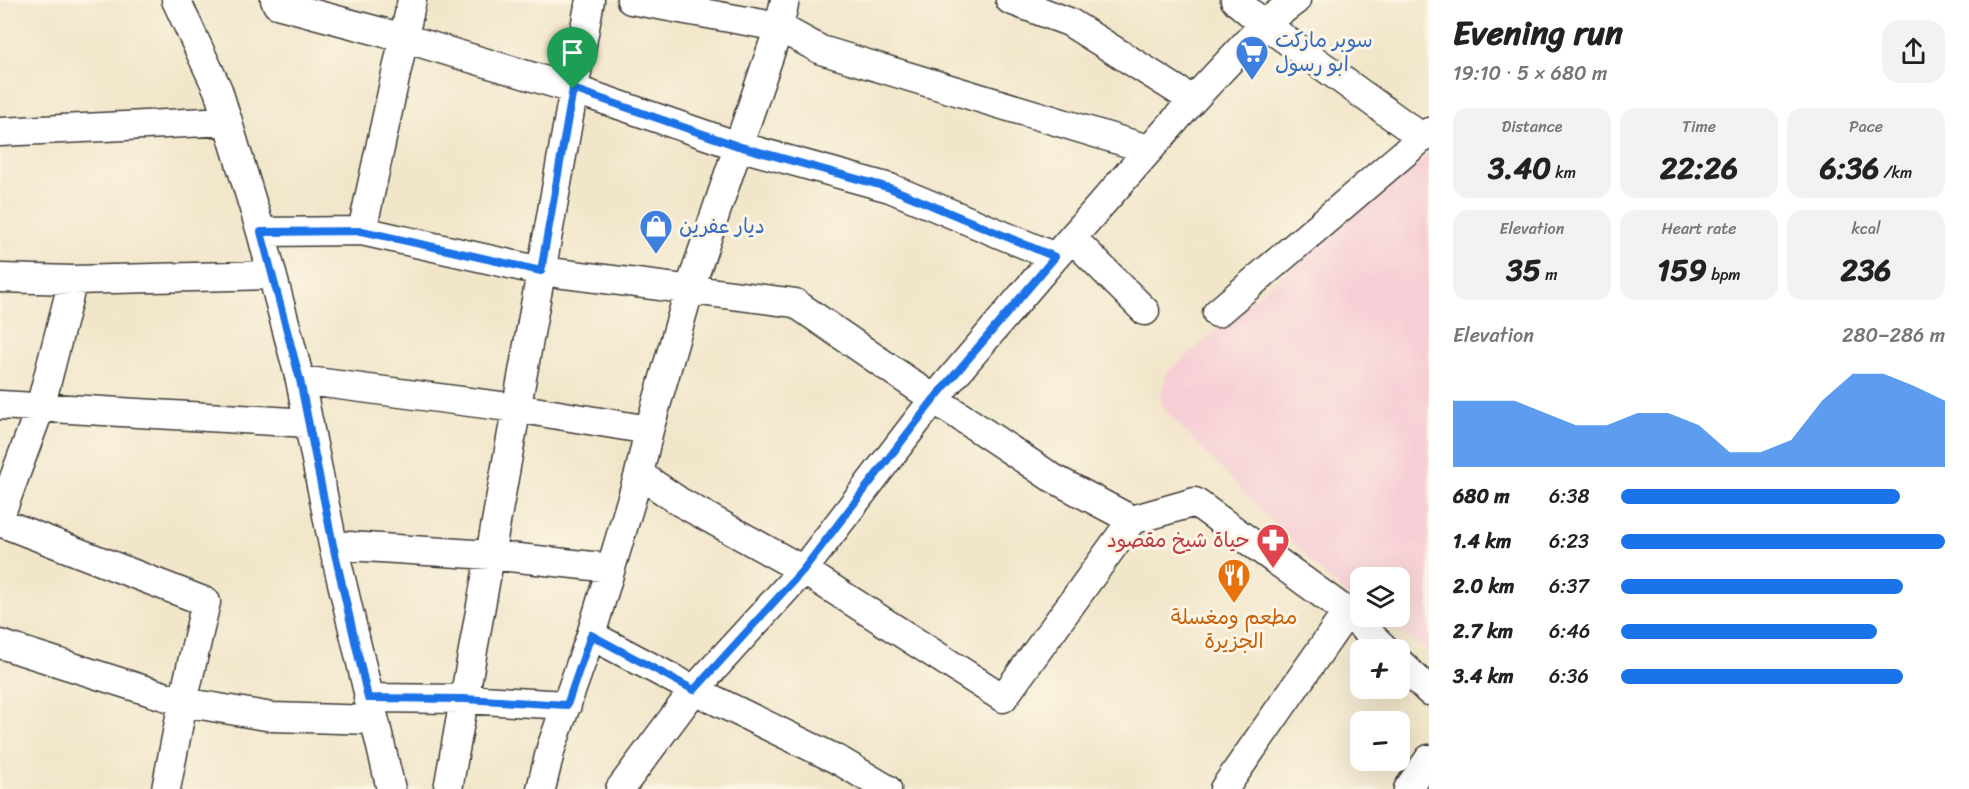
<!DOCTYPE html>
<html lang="en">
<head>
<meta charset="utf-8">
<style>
	:root { --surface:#fff; --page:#f2f2f2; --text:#222; --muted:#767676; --accent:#1a73e8 }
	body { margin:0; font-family:Sriracha,"Playpen Sans Arabic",sans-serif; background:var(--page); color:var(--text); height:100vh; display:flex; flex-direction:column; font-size:22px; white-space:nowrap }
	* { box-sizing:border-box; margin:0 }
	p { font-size:20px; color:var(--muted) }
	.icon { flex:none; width:33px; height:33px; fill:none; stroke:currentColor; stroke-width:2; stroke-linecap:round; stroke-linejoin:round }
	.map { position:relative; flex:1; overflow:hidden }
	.sheet { display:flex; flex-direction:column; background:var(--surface); width:540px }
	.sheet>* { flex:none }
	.fabs { position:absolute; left:1350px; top:567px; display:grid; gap:12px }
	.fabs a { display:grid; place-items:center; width:60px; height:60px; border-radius:12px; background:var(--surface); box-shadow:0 6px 24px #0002; font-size:30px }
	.pin { position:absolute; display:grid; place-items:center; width:51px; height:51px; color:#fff; margin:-62px -26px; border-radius:50% 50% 50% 0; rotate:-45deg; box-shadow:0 0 6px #0007 }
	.pin .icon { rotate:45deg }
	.round { display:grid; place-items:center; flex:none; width:63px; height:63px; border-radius:18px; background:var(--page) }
	.headline { display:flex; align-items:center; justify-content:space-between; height:102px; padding:0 24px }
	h1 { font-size:33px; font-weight:700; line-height:45px }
	.stats { display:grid; grid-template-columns:repeat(3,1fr); gap:9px; height:102px; padding:6px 24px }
	.stats div { display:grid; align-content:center; border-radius:15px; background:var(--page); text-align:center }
	.stats b { font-size:30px; font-weight:700 }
	.stats small { font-size:16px; font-weight:400 }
	.stats p { font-size:16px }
	.chart { height:168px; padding:12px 24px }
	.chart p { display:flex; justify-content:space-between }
	.chart svg { width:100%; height:108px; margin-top:6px; fill:var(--accent); opacity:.7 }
	ul { padding:0 24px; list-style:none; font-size:20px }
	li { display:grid; grid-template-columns:96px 72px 1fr; align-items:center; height:45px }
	li i { height:15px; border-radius:8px; background:var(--accent) }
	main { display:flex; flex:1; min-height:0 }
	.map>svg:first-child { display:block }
	.built { fill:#f6cfd6 }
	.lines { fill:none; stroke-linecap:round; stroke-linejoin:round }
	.minor-casing { stroke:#3c3a36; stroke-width:31 }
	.minor { stroke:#fff; stroke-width:28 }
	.route-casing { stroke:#fff; stroke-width:12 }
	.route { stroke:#1a73e8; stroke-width:8 }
	.labels { text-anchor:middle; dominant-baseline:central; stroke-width:6; stroke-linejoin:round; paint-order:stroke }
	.shop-label { font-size:21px; fill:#366cbe; stroke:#fcf5e5; text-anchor:start }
	.health-label { font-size:21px; fill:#be3a42; stroke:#fcf5e5; text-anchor:end }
	.food-label { font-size:21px; fill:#c56008; stroke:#fcf5e5 }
</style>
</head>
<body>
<main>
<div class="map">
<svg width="1429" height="789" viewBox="0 0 1429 789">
	<rect width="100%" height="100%" fill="#fcf5e5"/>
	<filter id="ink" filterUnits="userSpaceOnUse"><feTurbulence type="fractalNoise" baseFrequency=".0167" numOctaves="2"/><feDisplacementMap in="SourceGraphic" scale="12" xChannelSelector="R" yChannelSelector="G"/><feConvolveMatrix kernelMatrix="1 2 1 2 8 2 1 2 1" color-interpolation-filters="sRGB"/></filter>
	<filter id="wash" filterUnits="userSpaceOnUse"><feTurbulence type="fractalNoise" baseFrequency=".008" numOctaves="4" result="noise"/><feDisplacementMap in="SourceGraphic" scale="24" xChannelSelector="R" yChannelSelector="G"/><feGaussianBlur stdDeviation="1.35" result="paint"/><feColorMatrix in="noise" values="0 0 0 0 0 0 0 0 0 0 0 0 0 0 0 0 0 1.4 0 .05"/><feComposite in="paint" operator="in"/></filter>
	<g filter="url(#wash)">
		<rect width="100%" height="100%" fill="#f2e6ca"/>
		<path class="built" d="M1429,153V650L1372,617L1400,616V578H1360V606L1327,578L1163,408L1160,397L1167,372Z"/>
	</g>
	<g filter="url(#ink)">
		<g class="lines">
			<defs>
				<path id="minor" d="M176,0L218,90L261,232L300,380L333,545L391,789
					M275,0L277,4L404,38L573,89L738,146L890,188L1055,257
					M631,0L779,27L821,50L1148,149
					M1010,0L1069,22L1193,100
					M1235,0L1264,24L1423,138
					M0,132L228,121
					M362,231L412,0
					M261,232L362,231L541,271L795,303L934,399L1051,477L1132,520L1195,502L1347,612L1386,650
					M1072,238L1145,311
					M0,278L73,280L271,275
					M1217,313L1429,132
					M300,380L516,408L649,430
					M0,405L309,423
					M639,474L680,502L803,570L1003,698L1132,520
					M0,516L40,408L73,280
					M0,522L206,602L183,702L166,789
					M333,545L490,555L611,568
					M591,635L694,690L840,761L887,789
					M0,644L183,702L272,717L374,720
					M1400,663L1429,691
					M368,698L464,699L567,705
					M448,789L590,0
					M541,789L551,748L591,635L639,474L649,430L689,291L779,27L785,0
					M620,789L694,690L803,570L934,399L1055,257L1193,100L1264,24L1296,0
					M1224,789L1347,612
					M1408,789L1429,759"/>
			</defs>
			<use href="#minor" class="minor-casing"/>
			<use href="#minor" class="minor"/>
		</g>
	</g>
	<g class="lines" filter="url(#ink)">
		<defs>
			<path id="route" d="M573,89L738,146L890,188L1055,257L934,399L803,570L694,690L591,635L567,705L464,699L368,698L333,545L300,380L261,232L362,231L541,271Z"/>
		</defs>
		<use href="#route" class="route-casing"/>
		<use href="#route" class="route"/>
	</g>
	<defs>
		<symbol id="supermarket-pin" viewBox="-11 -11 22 30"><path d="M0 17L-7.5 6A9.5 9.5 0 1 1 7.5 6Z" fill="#3f7fe0" stroke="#fcf5e5"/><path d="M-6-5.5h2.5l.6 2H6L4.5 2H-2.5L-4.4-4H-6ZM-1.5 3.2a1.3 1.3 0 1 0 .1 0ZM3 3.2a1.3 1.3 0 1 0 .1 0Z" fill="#fff"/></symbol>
		<symbol id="shop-pin" viewBox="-11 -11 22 30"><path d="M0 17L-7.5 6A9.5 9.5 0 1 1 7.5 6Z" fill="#3f7fe0" stroke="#fcf5e5"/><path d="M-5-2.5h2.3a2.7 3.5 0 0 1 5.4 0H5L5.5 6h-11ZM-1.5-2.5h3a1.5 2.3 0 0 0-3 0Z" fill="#fff"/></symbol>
		<symbol id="pharmacy-pin" viewBox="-11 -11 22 30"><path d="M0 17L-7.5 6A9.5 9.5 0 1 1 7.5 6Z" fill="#e0444e" stroke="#fcf5e5"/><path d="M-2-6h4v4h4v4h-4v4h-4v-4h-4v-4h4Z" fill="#fff"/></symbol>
		<symbol id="restaurant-pin" viewBox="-11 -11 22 30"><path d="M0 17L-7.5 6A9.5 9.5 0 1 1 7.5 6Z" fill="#e8710a" stroke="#fcf5e5"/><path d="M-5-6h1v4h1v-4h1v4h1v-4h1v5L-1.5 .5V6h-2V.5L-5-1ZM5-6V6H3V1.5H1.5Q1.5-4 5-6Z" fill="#fff"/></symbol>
	</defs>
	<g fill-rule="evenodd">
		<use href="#supermarket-pin" x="1233" y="33" width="38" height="52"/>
		<use href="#shop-pin" x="637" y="207" width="38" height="52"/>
		<use href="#pharmacy-pin" x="1254" y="521" width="38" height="52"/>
		<use href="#restaurant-pin" x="1215" y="556" width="38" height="52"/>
	</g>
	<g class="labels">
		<g class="shop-label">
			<text x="1275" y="40">سوبر ماركت<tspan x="1275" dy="24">ابو رسول</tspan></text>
			<text x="679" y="226">ديار عفرين</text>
		</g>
		<g class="health-label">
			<text x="1250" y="540">حياة شيخ مقصود</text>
		</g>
		<g class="food-label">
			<text x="1234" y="617">مطعم ومغسلة<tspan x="1234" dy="24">الجزيرة</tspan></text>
		</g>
	</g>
</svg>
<div class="fabs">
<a><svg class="icon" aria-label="layers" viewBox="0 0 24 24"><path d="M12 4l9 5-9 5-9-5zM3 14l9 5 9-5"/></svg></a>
<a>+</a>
<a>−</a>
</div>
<div class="pin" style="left:573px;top:89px;background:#1e9e55"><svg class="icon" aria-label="arrive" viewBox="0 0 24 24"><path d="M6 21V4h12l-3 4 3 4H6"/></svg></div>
</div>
<section class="sheet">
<div class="headline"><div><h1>Evening run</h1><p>19:10 · 5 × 680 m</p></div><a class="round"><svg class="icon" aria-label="share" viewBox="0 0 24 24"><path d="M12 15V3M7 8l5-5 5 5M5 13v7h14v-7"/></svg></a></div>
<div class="stats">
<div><p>Distance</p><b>3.40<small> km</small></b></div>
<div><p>Time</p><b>22:26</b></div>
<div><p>Pace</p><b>6:36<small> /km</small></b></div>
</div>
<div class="stats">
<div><p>Elevation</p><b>35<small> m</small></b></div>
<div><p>Heart rate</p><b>159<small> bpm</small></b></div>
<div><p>kcal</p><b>236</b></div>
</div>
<div class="chart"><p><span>Elevation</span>280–286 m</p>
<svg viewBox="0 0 160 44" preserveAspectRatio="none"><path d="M0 44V17L10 17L20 17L30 22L40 27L50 27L60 22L70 22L80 27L90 38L100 38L110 33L120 17L130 6L140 6L150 11L160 17V44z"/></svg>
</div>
<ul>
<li><b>680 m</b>6:38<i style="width:86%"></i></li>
<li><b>1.4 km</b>6:23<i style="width:100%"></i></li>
<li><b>2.0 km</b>6:37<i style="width:87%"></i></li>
<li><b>2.7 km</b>6:46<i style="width:79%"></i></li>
<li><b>3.4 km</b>6:36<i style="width:87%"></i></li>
</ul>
</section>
</main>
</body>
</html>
